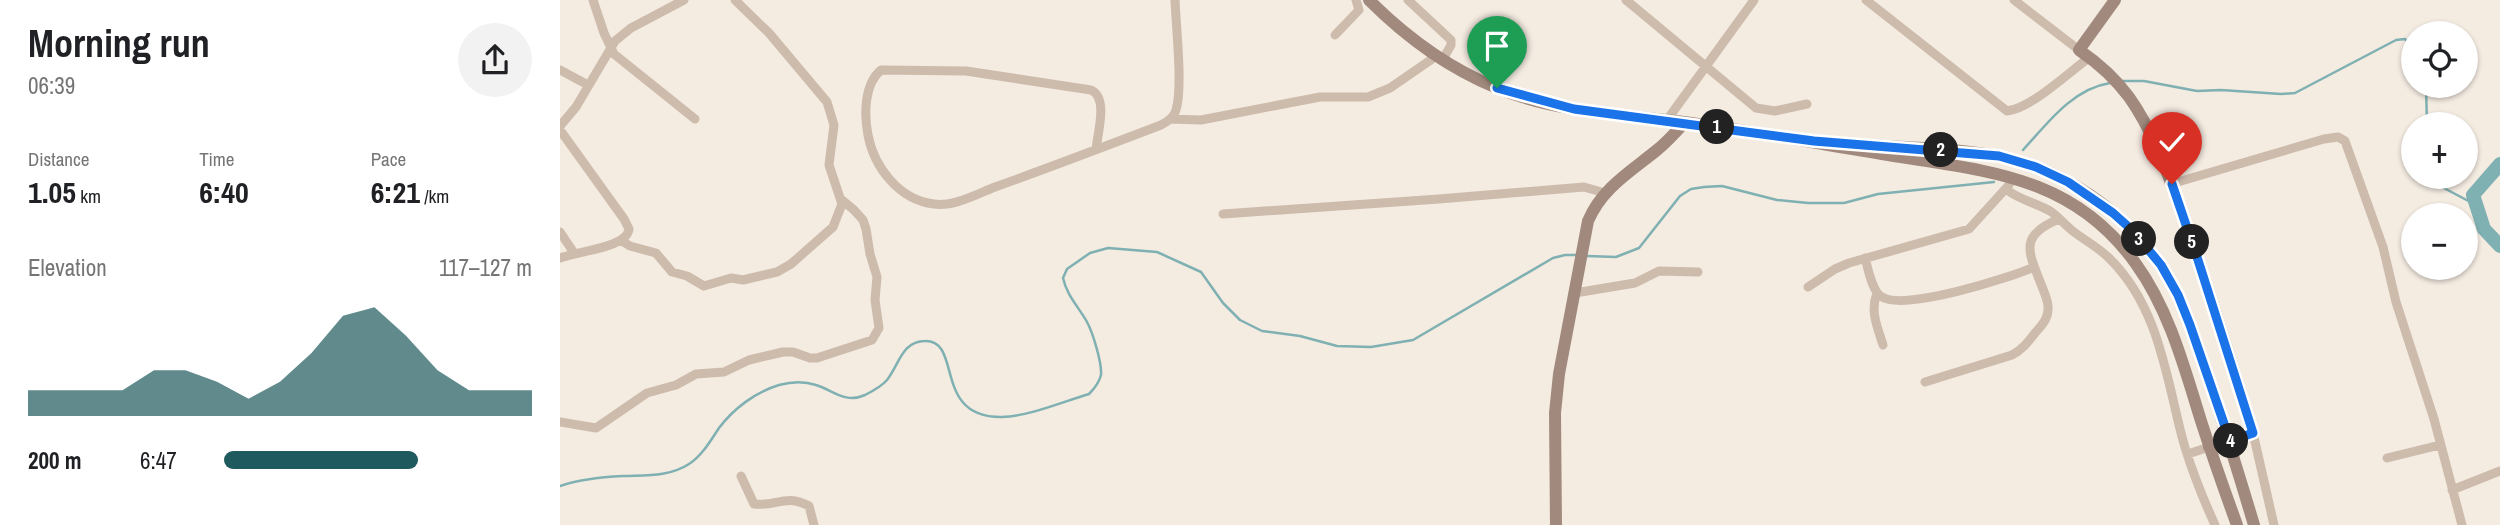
<!DOCTYPE html>
<html lang="en">
<head>
<meta charset="utf-8">
<style>
	:root { --surface:#fff; --page:#f2f2f2; --text:#202124; --muted:#757577; --accent:#1f5a5e }
	body { margin:0; font-family:"Archivo Narrow",sans-serif; background:var(--page); color:var(--text); height:100vh; display:flex; flex-direction:column; font-size:26px; white-space:nowrap }
	* { box-sizing:border-box; margin:0 }
	p { font-size:23px; color:var(--muted) }
	.icon { flex:none; width:38px; height:38px; fill:none; stroke:currentColor; stroke-width:2; stroke-linecap:round; stroke-linejoin:round }
	.map { position:relative; flex:1; overflow:hidden }
	.panel { display:flex; flex-direction:column; background:var(--surface); width:560px }
	.panel>* { flex:none }
	.controls { position:absolute; left:1841px; top:21px; display:grid; gap:14px }
	.controls a { display:grid; place-items:center; width:77px; height:77px; border-radius:50%; background:var(--surface); box-shadow:0 2px 5px #0004; font-size:35px }
	.pin { position:absolute; display:grid; place-items:center; width:60px; height:60px; color:#fff; margin:-72px -30px; border-radius:50% 50% 50% 0; rotate:-45deg; box-shadow:0 0 7px #0007 }
	.pin .icon { rotate:45deg }
	.km { position:absolute; width:35px; height:35px; margin:-18px; border-radius:50%; background:#222; color:#fff; font-size:19px; line-height:35px; text-align:center }
	.round { display:grid; place-items:center; flex:none; width:74px; height:74px; border-radius:37px; background:var(--page) }
	.headline { display:flex; align-items:center; justify-content:space-between; height:119px; padding:0 28px }
	h1 { font-size:38px; font-weight:700; line-height:52px }
	.metrics { display:grid; grid-template-columns:repeat(3,1fr); gap:10px; height:119px; padding:7px 28px }
	.metrics div { display:grid; align-content:center }
	.metrics b { font-size:30px; font-weight:700 }
	.metrics small { font-size:19px; font-weight:400 }
	.metrics p { font-size:19px }
	.chart { height:196px; padding:14px 28px }
	.chart p { display:flex; justify-content:space-between }
	.chart svg { width:100%; height:126px; margin-top:7px; fill:var(--accent); opacity:.7 }
	ul { padding:0 28px; list-style:none; font-size:23px }
	li { display:grid; grid-template-columns:112px 84px 1fr; align-items:center; height:52px }
	li i { height:18px; border-radius:9px; background:var(--accent) }
	main { display:flex; flex:1; min-height:0 }
	.map>svg:first-child { display:block }
	.lines { fill:none; stroke-linecap:round; stroke-linejoin:round }
	.stream { stroke:#7fb0b2; stroke-width:2.5 }
	.river { stroke:#7fb0b2; stroke-width:14 }
	.street { stroke:#cdbbac; stroke-width:9 }
	.secondary { stroke:#a18a7d; stroke-width:12 }
	.route-casing { stroke:#fff; stroke-width:14 }
	.route { stroke:#1a73e8; stroke-width:9 }
</style>
</head>
<body>
<main>
<section class="panel">
<div class="headline"><div><h1>Morning run</h1><p>06:39</p></div><a class="round"><svg class="icon" aria-label="share" viewBox="0 0 24 24"><path d="M12 15V3M7 8l5-5 5 5M5 13v7h14v-7"/></svg></a></div>
<div class="metrics">
<div><p>Distance</p><b>1.05<small> km</small></b></div>
<div><p>Time</p><b>6:40</b></div>
<div><p>Pace</p><b>6:21<small> /km</small></b></div>
</div>
<div class="chart"><p><span>Elevation</span>117–127 m</p>
<svg viewBox="0 0 160 44" preserveAspectRatio="none"><path d="M0 44V35L10 35L20 35L30 35L40 28L50 28L60 32L70 38L80 32L90 22L100 9L110 6L120 16L130 28L140 35L150 35L160 35V44z"/></svg>
</div>
<ul>
<li><b>200 m</b>6:47<i style="width:63%"></i></li>
</ul>
</section>
<div class="map">
<svg width="1940" height="525" viewBox="0 0 1940 525">
	<rect width="100%" height="100%" fill="#f4ebe1"/>
	<g class="lines">
		<path class="stream" d="M1563,81H1584L1637,91L1661,90L1721,94L1735,93L1836,40L1845,39L1853,47
			M1866,86L1867,124
			M1463,150C1487,124 1512,89 1550,83
			M1873,177L1882,187L1916,205
			M1027,256L1056,257L1079,248L1120,196L1131,189L1144,187L1162,186L1217,200L1248,203H1284L1318,194L1434,182
			M0,486C20,479 41,477 63,476C86,475 109,477 129,464C142,456 151,440 159,428C174,408 196,392 219,385C230,382 244,381 256,385C273,390 285,404 305,395C313,391 321,387 327,380C339,365 342,341 365,341C403,340 372,418 442,417C470,416 502,402 529,394C534,389 539,383 541,375C542,363 533,333 527,322C518,306 507,296 503,278L507,269L530,253L548,248L597,252L641,272L663,303L680,320L702,331L740,336L777,346L811,347L853,340L993,258L1005,255H1017"/>
		<path class="river" d="M1940,164L1913,195L1924,229L1940,246"/>
		<path class="street" d="M33,0L44,33L54,54L135,119
			M848,0L891,40V45L882,61
			M1066,0L1196,108L1215,111L1247,104
			M1306,0L1447,111C1472,108 1509,72 1530,57
			M1454,0L1519,50
			M775,35L799,10L796,0
			M0,70L28,85
			M610,119L641,120L760,97H808L830,88L875,57
			M1107,120L1194,0
			M0,126L16,107L55,41L71,28L124,0
			M0,130L64,219L69,229C67,248 17,251 0,258
			M536,150C537,134 549,98 531,90L406,71L321,70C304,84 304,115 308,135C314,167 339,200 374,204C394,207 417,194 435,187C491,167 546,146 601,125C607,122 614,118 616,110C623,87 616,27 615,0
			M1611,184L1764,139L1778,137L1785,141L1823,247L1836,302L1874,419L1902,525
			M1447,190C1460,200 1476,203 1490,211C1499,217 1506,226 1514,232C1526,241 1539,248 1549,258C1596,304 1605,368 1620,429C1628,462 1641,494 1655,525
			M663,214L879,199L1024,187L1045,193
			M0,232L14,253
			M62,241L70,246L96,253L112,272L127,276L144,286L171,278L183,280L204,275L217,272L231,264L273,227L282,204L269,165L274,125L267,102L209,33L175,0
			M1305,258C1308,268 1312,292 1322,297C1345,311 1449,278 1474,267
			M1248,287L1275,269L1289,263L1409,229L1449,185
			M1015,293L1075,283L1099,271L1138,272
			M1317,293C1310,311 1317,326 1323,345
			M1365,382L1452,355C1462,350 1468,342 1475,333C1481,326 1488,319 1488,310C1489,302 1485,295 1483,289C1469,253 1457,236 1499,219
			M0,422L36,428L87,393L116,385L136,374L164,372L189,360L223,352H233L250,358H257L312,340L319,328L315,300L317,277L310,254L306,229L303,220L294,210L282,200
			M1693,433L1714,525
			M1628,454L1649,447
			M1827,458L1880,445
			M181,476L194,504C216,507 226,493 249,506L254,525
			M1892,490L1940,471"/>
		<path class="secondary" d="M809,0C847,38 888,68 937,88C996,113 1062,114 1124,122C1192,131 1260,144 1328,155C1426,171 1513,175 1576,264C1610,311 1625,370 1642,424C1653,458 1665,492 1677,525
			M1555,0L1519,50C1538,63 1555,78 1569,97C1596,135 1610,181 1626,224C1650,293 1672,363 1693,433L1649,447
			M1310,145C1352,148 1396,148 1437,156C1502,168 1565,211 1601,266C1625,301 1637,343 1650,383C1665,430 1680,478 1694,525
			M996,525L995,413L999,374L1028,221C1042,188 1070,172 1097,150C1107,142 1116,132 1125,122"/>
	</g>
	<g class="lines">
		<defs>
			<path id="route" d="M937,88L1014,109L1254,141L1439,156L1476,167L1508,182L1553,213L1572,230L1601,265L1618,295L1630,325L1670,441L1693,433L1638,260L1612,184"/>
		</defs>
		<use href="#route" class="route-casing"/>
		<use href="#route" class="route"/>
	</g>
</svg>
<div class="controls">
<a><svg class="icon" aria-label="locate" viewBox="0 0 24 24"><circle cx="12" cy="12" r="6"/><path d="M12 2v4M12 18v4M2 12h4M18 12h4"/></svg></a>
<a>+</a>
<a>−</a>
</div>
<div class="pin" style="left:937px;top:88px;background:#1e9e55"><svg class="icon" aria-label="arrive" viewBox="0 0 24 24"><path d="M6 21V4h12l-3 4 3 4H6"/></svg></div>
<div class="pin" style="left:1612px;top:184px;background:#d93025"><svg class="icon" aria-label="check" viewBox="0 0 24 24"><path d="M5 12l5 5 9-10"/></svg></div>
<b class="km" style="left:1157px;top:127px">1</b>
<b class="km" style="left:1381px;top:150px">2</b>
<b class="km" style="left:1579px;top:239px">3</b>
<b class="km" style="left:1671px;top:441px">4</b>
<b class="km" style="left:1632px;top:242px">5</b>
</div>
</main>
</body>
</html>
